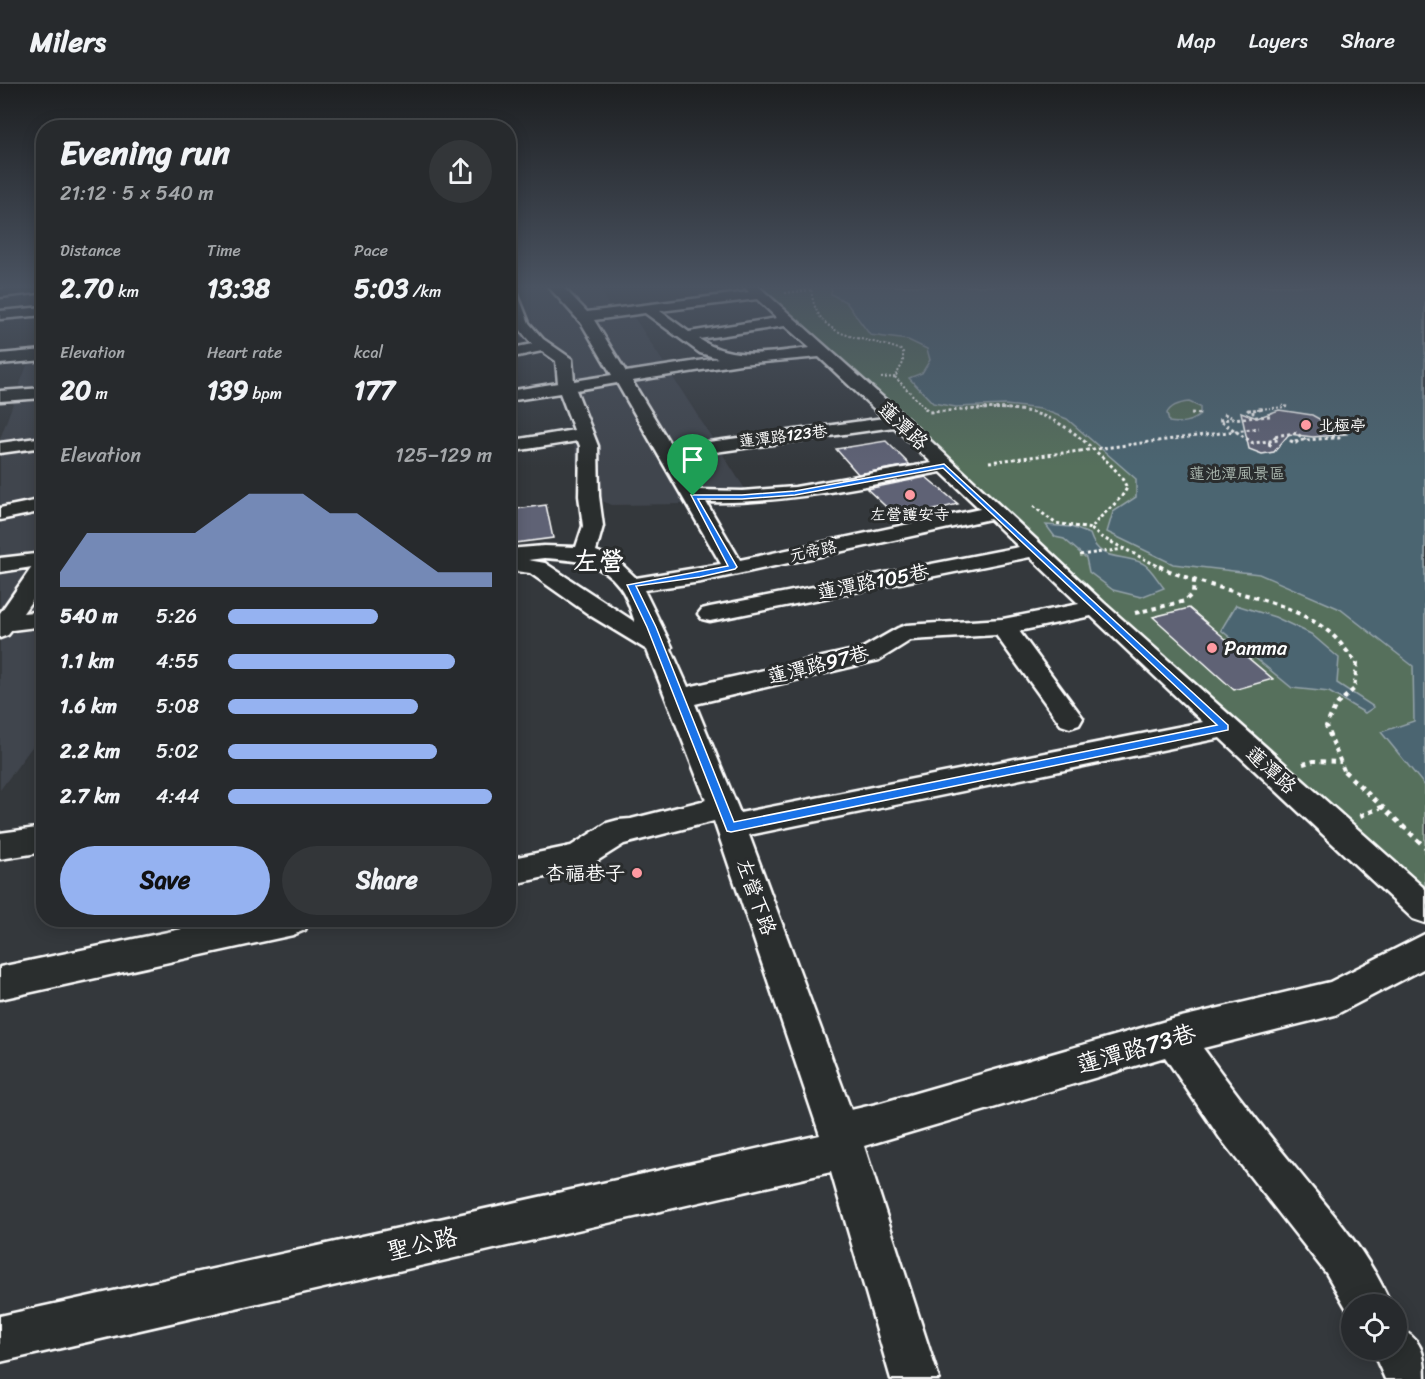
<!DOCTYPE html>
<html lang="en">
<head>
<meta charset="utf-8">
<style>
	:root { --surface:#272a2d; --page:#333639; --text:#f1f3f6; --muted:#a4a7aa; --line:#434649; --accent:#95b2f1 }
	body { margin:0; font-family:Sriracha,"LXGW WenKai TC",sans-serif; background:var(--page); color:var(--text); height:100vh; display:flex; flex-direction:column; font-size:22px; white-space:nowrap }
	* { box-sizing:border-box; margin:0 }
	p { font-size:20px; color:var(--muted) }
	.icon { flex:none; width:33px; height:33px; fill:none; stroke:currentColor; stroke-width:2; stroke-linecap:round; stroke-linejoin:round }
	.map { position:relative; flex:1; overflow:hidden }
	.panel { position:absolute; left:36px; top:36px; width:480px; height:807px; display:flex; flex-direction:column; background:var(--surface); border-radius:24px; box-shadow:0 3px 15px #0003,0 0 0 2px var(--line) }
	.panel>* { flex:none }
	.controls { position:absolute; left:1341px; top:1210px; display:grid; gap:12px }
	.controls a { display:grid; place-items:center; width:66px; height:66px; border-radius:50%; background:var(--surface); box-shadow:0 3px 15px #0003,0 0 0 2px var(--line); font-size:30px }
	.pin { position:absolute; display:grid; place-items:center; width:51px; height:51px; color:#fff; margin:-62px -26px; border-radius:50% 50% 50% 0; rotate:-45deg; box-shadow:0 0 6px #0007 }
	.pin .icon { rotate:45deg }
	.round { display:grid; place-items:center; flex:none; width:63px; height:63px; border-radius:32px; background:var(--page) }
	.headline { display:flex; align-items:center; justify-content:space-between; height:102px; padding:0 24px }
	h1 { font-size:33px; font-weight:700; line-height:45px }
	.stats { display:grid; grid-template-columns:repeat(3,1fr); gap:9px; height:102px; padding:6px 24px }
	.stats div { display:grid; align-content:center }
	.stats b { font-size:26px; font-weight:700 }
	.stats small { font-size:16px; font-weight:400 }
	.stats p { font-size:16px }
	.chart { height:168px; padding:12px 24px }
	.chart p { display:flex; justify-content:space-between }
	.chart svg { width:100%; height:108px; margin-top:6px; fill:var(--accent); opacity:.7 }
	.button { display:flex; gap:12px; margin-top:auto; padding:12px 24px }
	.button a { flex:1; height:69px; border-radius:36px; background:var(--accent); color:#111; font-size:24px; font-weight:700; line-height:69px; text-align:center }
	.button a+a { background:var(--page); color:var(--text) }
	ul { padding:0 24px; list-style:none; font-size:20px }
	li { display:grid; grid-template-columns:96px 72px 1fr; align-items:center; height:45px }
	li i { height:15px; border-radius:8px; background:var(--accent) }
	header { display:flex; align-items:center; gap:36px; box-sizing:border-box; height:84px; padding:0 30px; background:var(--surface); border-bottom:2px solid var(--line) }
	header strong { font-size:28px }
	nav { display:flex; gap:33px; margin-inline-start:auto; font-size:21px }
	.map>svg:first-child { display:block }
	.built { fill:#41454d }
	.green { fill:#566f5c; stroke:#aab7ae; stroke-width:1.5 }
	.water { fill:#4c6571; stroke:#94a3aa; stroke-width:1.5; fill-rule:evenodd }
	.building { fill:#5e6274; stroke:#fff; stroke-width:1.5 }
	.lines { fill:none; stroke-linecap:round; stroke-linejoin:round }
	.minor-casing { stroke:#fff; stroke-width:5 }
	.path-far3 { stroke:#fff; stroke-width:2; stroke-dasharray:2 2; stroke-linecap:butt }
	.path-far2 { stroke:#fff; stroke-width:3; stroke-dasharray:3 3; stroke-linecap:butt }
	.path-far1 { stroke:#fff; stroke-width:4; stroke-dasharray:4.5 4.5; stroke-linecap:butt }
	.path { stroke:#fff; stroke-width:4.5; stroke-dasharray:5 5; stroke-linecap:butt }
	.minor { fill:#2a2d2e; fill-rule:evenodd }
	.path-bridge { stroke:#fff; stroke-width:3; stroke-dasharray:3 3; stroke-linecap:butt }
	.route { fill:#1a73e8; stroke:#fff; stroke-width:1.5; fill-rule:evenodd }
	.poi-dot { fill:#ff9aa2; stroke:#2a2d2e; stroke-width:2 }
	.labels { text-anchor:middle; dominant-baseline:central; stroke-width:6; stroke-linejoin:round; paint-order:stroke }
	.far-poi-label { font-size:16px; fill:#fff; stroke:#2a2d2e; text-anchor:start }
	.far-street-label { font-size:16px; fill:#fff; stroke:#2a2d2e }
	.far-park-label { font-size:16px; fill:#aab7ae; stroke:#2a2d2e }
	.street-label { font-size:20px; fill:#fff; stroke:#2a2d2e }
	.poi-label { font-size:20px; fill:#fff; stroke:#2a2d2e; text-anchor:start }
	.near-street-label { font-size:24px; fill:#fff; stroke:#2a2d2e }
	.district-label { font-size:26px; font-weight:bold; fill:#fff; stroke:#2a2d2e }
</style>
</head>
<body>
<header>
<strong>Milers</strong>
<nav><a>Map</a><a>Layers</a><a>Share</a></nav>
</header>
<div class="map">
<svg width="1425" height="1295" viewBox="0 0 1425 1295">
	<rect width="100%" height="100%" fill="#34383c"/>
	<filter id="ink" filterUnits="userSpaceOnUse"><feTurbulence type="fractalNoise" baseFrequency=".0167" numOctaves="2"/><feDisplacementMap in="SourceGraphic" scale="12" xChannelSelector="R" yChannelSelector="G"/><feConvolveMatrix kernelMatrix="1 2 1 2 8 2 1 2 1" color-interpolation-filters="sRGB"/></filter>
	<g filter="url(#ink)">
		<path class="built" d="M508,202H636L601,207L616,236L634,233L754,419L612,421L578,407L575,365L552,277L520,253L509,221Z
			M43,262V648L0,706V355L27,281Z"/>
		<path class="green" d="M753,202H1425V814Z"/>
		<path class="water" d="M832,202H1425V702L1381,648L1414,637L1413,582L1340,525L1259,490L1173,480L1107,448L1113,428L1136,413V395L1067,335L1041,325L1006,321L956,323L933,319L909,294L922,289L930,276L927,265L908,256L870,251L846,218L831,210ZM1189,318L1200,323V331C1192,338 1179,340 1169,338L1167,329C1171,321 1180,319 1189,318Z
			M1046,441L1071,443L1090,450C1099,479 1121,469 1142,479C1150,482 1158,497 1164,504L1141,513L1113,506L1089,488L1086,474L1064,455L1055,453Z
			M1236,521L1275,533L1311,550L1339,574L1337,599L1374,623L1365,629L1329,608L1292,604L1221,546Z"/>
		<path class="building" d="M1279,326L1312,331L1346,350L1313,353L1289,350L1274,368L1262,370L1249,365L1241,328L1257,334Z
			M886,357L910,381L858,390L836,365Z
			M926,393L958,420L899,435L867,405Z
			M546,421L553,454L508,460V426Z
			M1189,524L1273,595L1234,606L1153,533Z"/>
		<g class="lines">
			<defs>
				<path id="minor" d="M27,202H44V208L0,213V205Z
					M508,202L515,203L529,239L543,255L572,275L574,297L612,291L582,240L548,202H562L587,228L749,208L743,202H758L905,333L1104,519L1425,805V839L1413,835L1220,654L749,751L851,1026L881,1019L1173,935L1330,898L1425,850V884L1335,931L1203,964C1233,1006 1265,1047 1298,1087C1332,1129 1370,1170 1391,1221H1352V1234L1326,1189L1220,1054L1165,973L864,1062L939,1295H891L831,1088L0,1278V1232L820,1051L714,737L624,760L589,782L578,786L508,801V775L571,762L607,739L618,736L631,735L706,716L647,566L591,532L530,489L508,486V465L544,462L576,463L583,442L579,412L580,362L578,357L508,368V357L574,346L560,309L508,317V307L558,299L556,277L542,267L508,274V265L532,260C514,239 508,230 508,202ZM757,215L777,234L689,248L660,227ZM645,229L700,269L718,274L626,288L594,236ZM785,242L810,264C773,268 732,278 699,255ZM819,273L884,334L672,363L632,297L740,280ZM617,299L721,480L636,494L616,475L596,467L603,442L599,412L598,362L576,306ZM894,343L932,379L795,403L742,407L699,406L679,373ZM941,388L980,425L740,476L706,418C786,420 863,402 941,388ZM990,435L1019,463L710,523L702,525L698,530L702,535L710,537L1030,473L1079,520L1003,535L906,541L898,544L863,564L688,603L671,565L672,563L644,506L701,498ZM544,474C574,476 601,477 620,503C627,512 631,527 635,538L545,479L528,476ZM1091,532L1203,638L740,729L695,620L879,576L911,556L996,551L1061,641L1070,644L1079,641L1083,634L1019,547Z
					M44,223V231L0,235V227Z
					M44,266V276L0,280V270Z
					M44,304V314L0,317V307Z
					M44,353V363L0,369V359Z
					M44,415V427L0,436V424Z
					M44,469V499L23,529L44,527V542L12,546L8,551L0,554V529L32,483L0,488V474Z
					M44,743V768L0,775V749Z
					M225,836H309L305,846L293,851L0,915V883Z
					M1396,1243C1422,1254 1425,1269 1425,1295H1385L1372,1266H1396Z"/>
			</defs>
			<use href="#minor" class="minor-casing"/>
			<path class="path-far3" d="M811,202C814,260 865,250 903,267V279L895,293
				M785,209L811,206
				M895,293L926,325
				M881,294L895,293
				M973,325H1016
				M1257,325L1288,323L1282,321"/>
			<path class="path-far2" d="M925,324L929,328C1000,325 1037,312 1094,366C1107,377 1120,388 1127,404C1118,421 1101,429 1091,445L1101,453L1162,484
				M1248,326H1253V329Z
				M1253,326L1264,324
				M1191,329L1202,330
				M1224,330L1231,333
				M1270,332L1219,336L1253,359L1278,356L1273,352L1296,349L1306,356
				M1332,352L1339,354H1333Z
				M1298,357L1296,359L1291,357L1333,354
				M1271,359H1267L1272,362
				M989,378L1080,367
				M1033,422L1055,439L1091,445
				M1080,471L1124,465"/>
			<path class="path-far1" d="M1159,482C1213,509 1281,510 1329,548C1339,556 1348,569 1357,579L1354,605L1336,621L1326,642L1345,689
				M1135,529L1185,517L1193,509L1194,497
				M1303,680L1314,677L1341,678"/>
			<path class="path" d="M1344,687L1425,763
				M1360,732L1382,723"/>
			<use href="#minor" class="minor"/>
			<path class="path-bridge" d="M1080,367L1259,344"/>
		</g>
	</g>
	<linearGradient id="sky" x2="0" y2="1"><stop stop-color="#1d1f21"/><stop offset="0.53" stop-color="#4a5361"/><stop offset="1" stop-color="#4a5361" stop-opacity="0"/></linearGradient>
	<rect width="1425" height="383" fill="url(#sky)"/>
	<path class="route" d="M944,380L1228,641V646L731,748L727,747L647,543L627,501L728,482L691,411H742L795,407ZM943,384L1217,641L734,738L656,543L636,502L700,493L735,485L737,483L698,415H742L795,411Z"/>
	<g class="poi-dot">
		<circle cx="1306" cy="341" r="6"/>
		<circle cx="910" cy="411" r="6"/>
		<circle cx="1212" cy="564" r="6"/>
		<circle cx="637" cy="789" r="6"/>
	</g>
	<g class="labels">
		<g class="far-poi-label">
			<text x="1318" y="341">北極亭</text>
			<text x="910" y="430" text-anchor="middle">左營護安寺</text>
		</g>
		<g class="far-street-label">
			<text transform="translate(783 352) rotate(-7)">蓮潭路123巷</text>
			<text transform="translate(813 467) rotate(-12)">元帝路</text>
		</g>
		<g class="far-park-label">
			<text x="1237" y="389">蓮池潭風景區</text>
		</g>
		<g class="street-label">
			<text transform="translate(903 342) rotate(43)">蓮潭路</text>
			<text transform="translate(873 498) rotate(-11)">蓮潭路105巷</text>
			<text transform="translate(818 581) rotate(-14)">蓮潭路97巷</text>
			<text transform="translate(1271 686) rotate(42)">蓮潭路</text>
			<text transform="translate(756 813) rotate(70)">左營下路</text>
		</g>
		<g class="poi-label">
			<text x="1224" y="564">Pamma</text>
			<text x="625" y="789" text-anchor="end">杏福巷子</text>
		</g>
		<g class="near-street-label">
			<text transform="translate(1136 965) rotate(-16)">蓮潭路73巷</text>
			<text transform="translate(422 1160) rotate(-13)">聖公路</text>
		</g>
		<g class="district-label">
			<text x="599" y="477">左營</text>
		</g>
	</g>
</svg>
<div class="controls">
<a><svg class="icon" aria-label="locate" viewBox="0 0 24 24"><circle cx="12" cy="12" r="6"/><path d="M12 2v4M12 18v4M2 12h4M18 12h4"/></svg></a>
</div>
<div class="pin" style="left:693px;top:412px;background:#1e9e55"><svg class="icon" aria-label="arrive" viewBox="0 0 24 24"><path d="M6 21V4h12l-3 4 3 4H6"/></svg></div>
<section class="panel">
<div class="headline"><div><h1>Evening run</h1><p>21:12 · 5 × 540 m</p></div><a class="round"><svg class="icon" aria-label="share" viewBox="0 0 24 24"><path d="M12 15V3M7 8l5-5 5 5M5 13v7h14v-7"/></svg></a></div>
<div class="stats">
<div><p>Distance</p><b>2.70<small> km</small></b></div>
<div><p>Time</p><b>13:38</b></div>
<div><p>Pace</p><b>5:03<small> /km</small></b></div>
</div>
<div class="stats">
<div><p>Elevation</p><b>20<small> m</small></b></div>
<div><p>Heart rate</p><b>139<small> bpm</small></b></div>
<div><p>kcal</p><b>177</b></div>
</div>
<div class="chart"><p><span>Elevation</span>125–129 m</p>
<svg viewBox="0 0 160 44" preserveAspectRatio="none"><path d="M0 44V38L10 22L20 22L30 22L40 22L50 22L60 14L70 6L80 6L90 6L100 14L110 14L120 22L130 30L140 38L150 38L160 38V44z"/></svg>
</div>
<ul>
<li><b>540 m</b>5:26<i style="width:57%"></i></li>
<li><b>1.1 km</b>4:55<i style="width:86%"></i></li>
<li><b>1.6 km</b>5:08<i style="width:72%"></i></li>
<li><b>2.2 km</b>5:02<i style="width:79%"></i></li>
<li><b>2.7 km</b>4:44<i style="width:100%"></i></li>
</ul>
<div class="button"><a>Save</a><a>Share</a></div>
</section>
</div>
</body>
</html>
